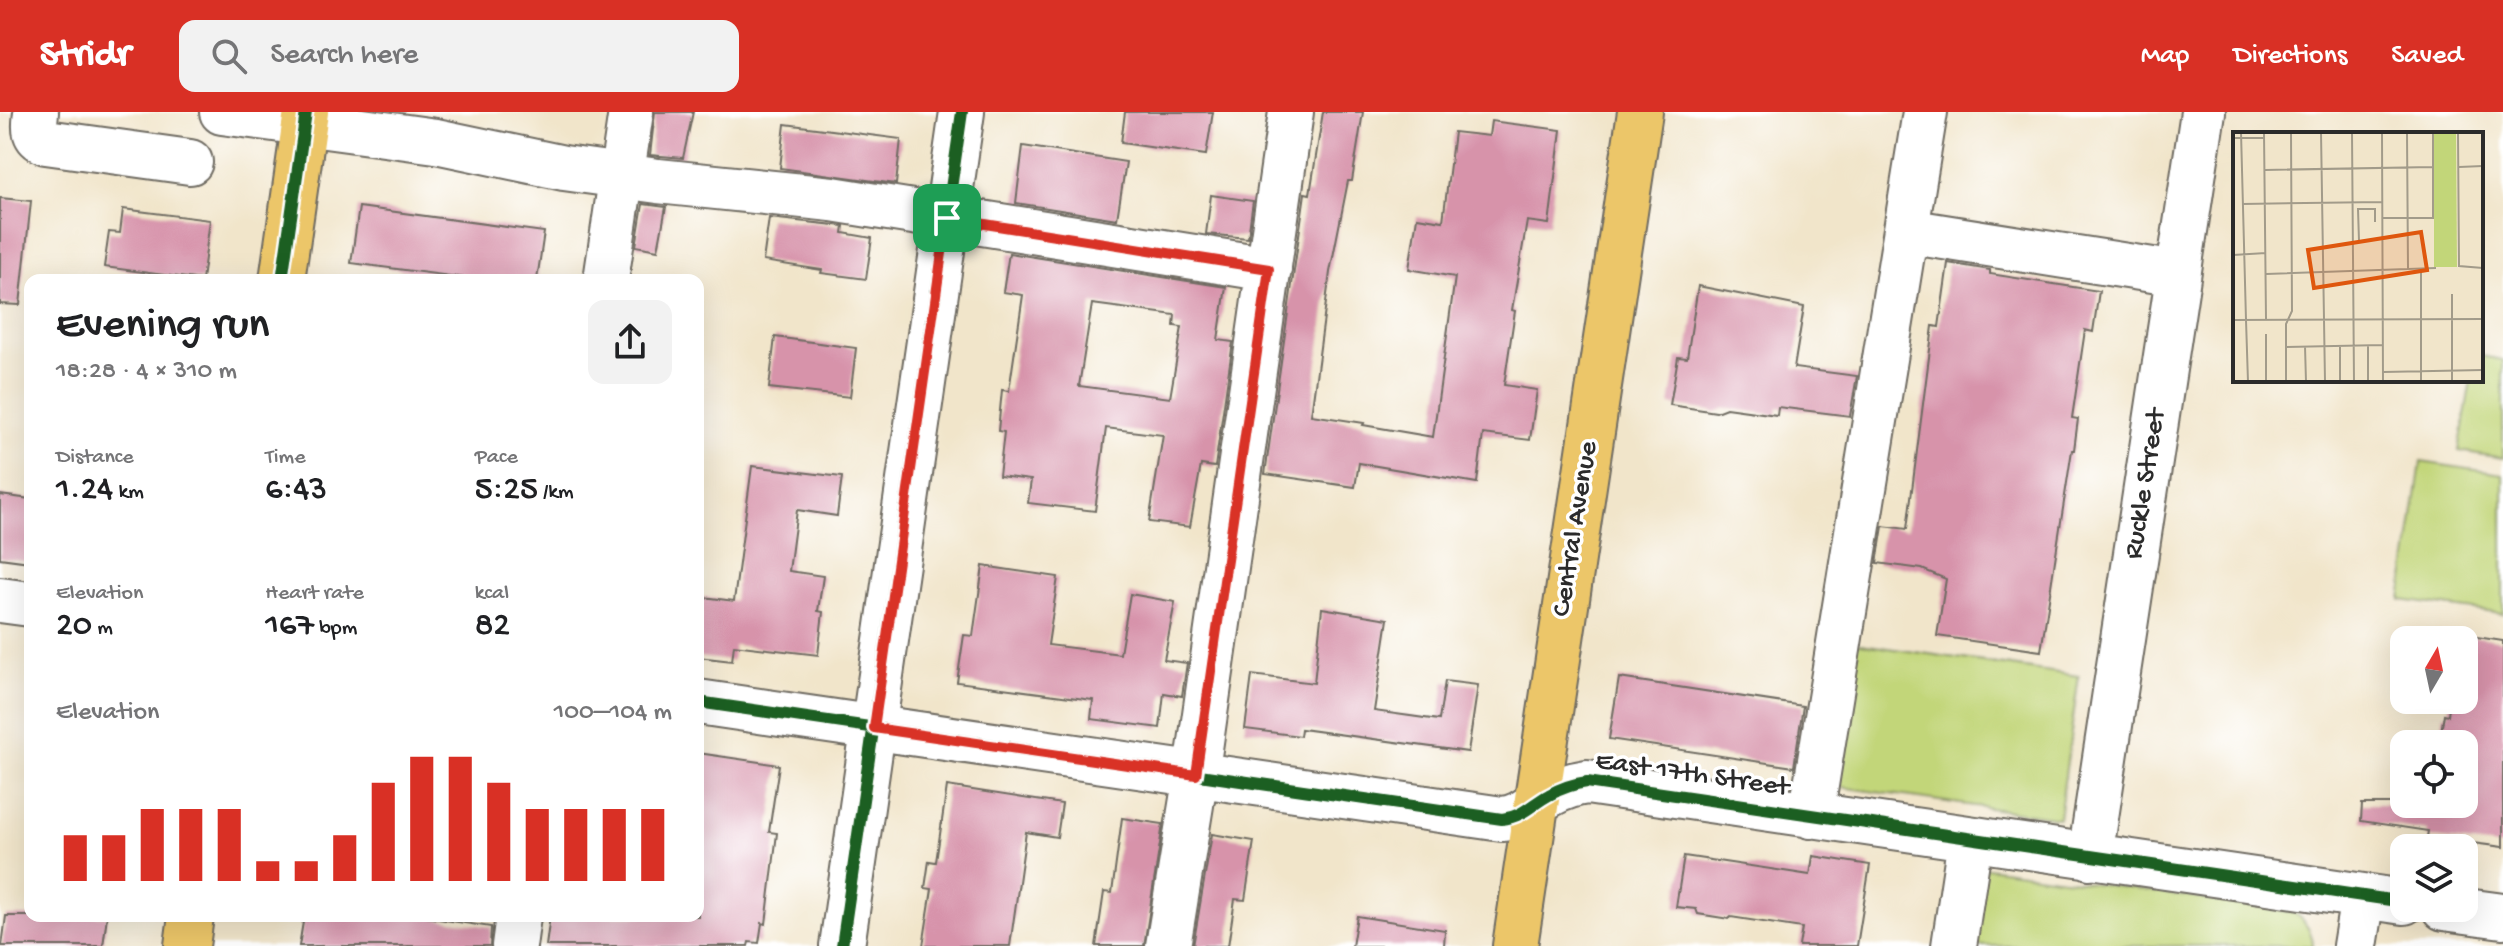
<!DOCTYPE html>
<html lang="en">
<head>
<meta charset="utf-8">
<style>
	:root { --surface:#fff; --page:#f2f2f2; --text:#202124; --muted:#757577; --accent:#d93025 }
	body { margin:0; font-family:"Gochi Hand",sans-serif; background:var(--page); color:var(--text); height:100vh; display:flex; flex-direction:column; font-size:30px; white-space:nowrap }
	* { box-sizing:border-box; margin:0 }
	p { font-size:26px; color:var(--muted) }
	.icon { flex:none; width:44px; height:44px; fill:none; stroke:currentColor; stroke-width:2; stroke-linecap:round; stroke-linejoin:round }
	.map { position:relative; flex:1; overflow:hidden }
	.panel { position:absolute; left:24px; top:162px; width:680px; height:648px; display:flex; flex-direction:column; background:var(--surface); border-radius:16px; box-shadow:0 8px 32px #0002 }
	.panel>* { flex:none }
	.needle { width:52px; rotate:9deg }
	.tools { position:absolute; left:2390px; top:514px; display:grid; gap:16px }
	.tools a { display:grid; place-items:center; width:88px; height:88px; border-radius:16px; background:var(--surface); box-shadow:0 8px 32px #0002; font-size:40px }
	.pin { position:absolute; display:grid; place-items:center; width:68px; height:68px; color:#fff; margin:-34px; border-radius:16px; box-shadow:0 4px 12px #0006 }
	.round { display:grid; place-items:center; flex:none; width:84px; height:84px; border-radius:16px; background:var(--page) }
	.headline { display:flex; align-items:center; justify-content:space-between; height:136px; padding:0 32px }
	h1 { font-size:44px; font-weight:600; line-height:60px }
	.figures { display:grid; grid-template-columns:repeat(3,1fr); gap:12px; height:136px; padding:8px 32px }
	.figures div { display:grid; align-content:center }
	.figures b { font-size:34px; font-weight:600 }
	.figures small { font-size:22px; font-weight:400 }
	.figures p { font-size:22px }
	.chart { height:224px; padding:16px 32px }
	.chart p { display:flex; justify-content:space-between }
	.chart svg { width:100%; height:144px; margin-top:8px; stroke:var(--accent); stroke-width:6 }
	header { display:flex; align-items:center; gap:48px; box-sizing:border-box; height:112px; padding:0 40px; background:var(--accent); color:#fff }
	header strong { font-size:38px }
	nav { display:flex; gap:44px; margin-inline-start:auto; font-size:28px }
	.search { width:560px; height:72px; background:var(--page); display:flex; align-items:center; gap:20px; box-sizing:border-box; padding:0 28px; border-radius:16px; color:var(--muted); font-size:30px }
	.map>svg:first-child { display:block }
	.green { fill:#c2d679; stroke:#768052; stroke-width:2 }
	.building { fill:#d793aa; fill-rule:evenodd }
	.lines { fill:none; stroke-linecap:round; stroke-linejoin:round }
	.minor-casing { stroke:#706c63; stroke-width:48 }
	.major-casing { stroke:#706c63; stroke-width:48 }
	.minor { stroke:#fff; stroke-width:44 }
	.major { stroke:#ecc669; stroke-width:44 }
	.cycleway-casing { stroke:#fff; stroke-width:17 }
	.cycleway { stroke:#1b5e20; stroke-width:12 }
	.route-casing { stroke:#fff; stroke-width:16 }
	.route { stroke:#d93025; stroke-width:10 }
	.labels { text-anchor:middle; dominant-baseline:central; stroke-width:7; stroke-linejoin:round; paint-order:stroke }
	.street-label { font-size:28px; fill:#2b2b2b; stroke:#fff }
	.inset-road { fill:none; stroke:#a29b8a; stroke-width:2 }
	.view { fill:#df570e; fill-opacity:0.15; stroke:#df570e; stroke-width:4 }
	.inset-edge { fill:none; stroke:#2b2b2b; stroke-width:4 }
</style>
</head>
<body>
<header>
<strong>Stridr</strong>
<div class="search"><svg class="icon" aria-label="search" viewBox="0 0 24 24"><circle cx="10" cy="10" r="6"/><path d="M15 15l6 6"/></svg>Search here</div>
<nav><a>Map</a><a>Directions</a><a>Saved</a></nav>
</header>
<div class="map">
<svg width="2503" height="834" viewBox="0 0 2503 834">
	<rect width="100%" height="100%" fill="#fff"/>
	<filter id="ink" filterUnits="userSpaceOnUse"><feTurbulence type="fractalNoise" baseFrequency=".0125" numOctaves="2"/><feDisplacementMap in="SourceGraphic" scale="16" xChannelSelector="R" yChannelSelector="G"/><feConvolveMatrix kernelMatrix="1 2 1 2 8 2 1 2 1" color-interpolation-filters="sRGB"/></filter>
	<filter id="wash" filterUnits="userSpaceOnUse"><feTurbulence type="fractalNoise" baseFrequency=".006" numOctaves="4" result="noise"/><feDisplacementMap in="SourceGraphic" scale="32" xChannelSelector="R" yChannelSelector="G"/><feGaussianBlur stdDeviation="1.8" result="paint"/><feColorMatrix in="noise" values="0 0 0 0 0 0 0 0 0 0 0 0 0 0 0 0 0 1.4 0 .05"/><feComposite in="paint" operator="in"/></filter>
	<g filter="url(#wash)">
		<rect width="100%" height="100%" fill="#f1e5ca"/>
		<path class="green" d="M2481,244L2503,248V346L2459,339L2471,268H2481Z
			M2421,350L2503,362V502L2401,488Z
			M1847,530L2079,564L2059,706L1826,673Z
			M1981,755L2293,800C2304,809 2313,819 2313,834H1960Z"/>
		<g id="blocks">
			<path class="building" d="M655,0H693L683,46L650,43Z
				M1125,0H1213L1206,43L1121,31Z
				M1323,0H1363L1352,69H1348L1330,160L1311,303L1364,311L1363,313L1433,325L1455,165L1409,157L1417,105L1443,109L1454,20L1489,24L1491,9L1561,18L1549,112L1527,109L1512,198L1515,199L1504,273L1537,278L1530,328L1483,322L1477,371L1359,351L1355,375L1265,362L1305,81L1310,82Z
				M785,12L901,27L896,72L780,56Z
				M1023,34L1126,50L1117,107L1016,91Z
				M1211,83L1253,89L1248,126L1206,122Z
				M0,86L31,89L20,193L0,192Z
				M643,92L666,95L658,138L636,134Z
				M359,95L544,120L537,168H481L351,151Z
				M123,97L210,108L202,168L104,155L109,120L120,121Z
				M769,106L844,114L843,121L872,126L866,167L821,161L822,158L763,149Z
				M1009,141L1226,175L1218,228L1233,230L1215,355L1201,353L1190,415L1149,410L1163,323L1106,316L1095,399L1028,391L1031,368L999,364L1004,320L998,319L1002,278L1009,279L1023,183L1003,180ZM1092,192L1175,203L1174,214L1182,215L1170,286L1079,274Z
				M1948,151L1990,158V162L2099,179L2093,220L2085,218L2072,306L2078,307L2074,338H2072L2041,539L1937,524L1946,467L1922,457L1877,451L1883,414L1907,417L1933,214L1939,215Z
				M1698,174L1804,195L1794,256L1857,264L1850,304L1778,295L1777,303L1726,296L1716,300L1670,293L1678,245L1687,246Z
				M775,225L856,236L850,285L769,276Z
				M752,354L842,365L837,404L797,398L789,459L823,464L818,499L823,500L818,543L734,533L732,549L698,545L703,485L734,489Z
				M0,383L30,387V450L0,446Z
				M983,454L1058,465L1048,533L1120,542L1130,482L1175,490L1164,548L1187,551L1182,584L1164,581L1160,616L1091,607L1093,588L957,570L964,523L973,524Z
				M1322,496L1388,507L1374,599L1439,608L1445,569L1478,573L1468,640L1301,617L1300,624L1245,617L1252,563L1314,571Z
				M2464,523L2503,529V735L2427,725L2428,719L2361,709L2362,692H2464V632H2439L2444,602L2448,603L2450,588H2464Z
				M1619,566L1803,594L1794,655L1609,627Z
				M698,641L779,653L769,720L777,721L766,812L762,811L759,831L749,830L748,834H546L550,804H698Z
				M947,674L1062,692L1057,725L1026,720L1010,834H923L932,777L925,776L929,749L936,750Z
				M1122,706L1163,712L1144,834H1096L1104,780L1112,781Z
				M1212,722L1254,729L1245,788L1235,787L1228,834H1193Z
				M1684,744L1810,763L1813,744L1870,753L1857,834H1799L1802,816L1731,805L1729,807L1698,802L1696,797L1676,795Z
				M6,804H107L103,834H2Z
				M304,804H419L491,815L490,834H299Z
				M1357,804L1445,818L1444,834H1352Z"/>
		</g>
	</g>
	<g filter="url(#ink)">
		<use href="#blocks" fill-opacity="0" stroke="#706c63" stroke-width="2"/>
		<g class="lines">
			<defs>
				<path id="minor" d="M36,0C35,14 31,24 46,30L190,50
					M222,0L436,29L564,56L658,69L832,87L1269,157
					M1906,119L2178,162
					M606,168L631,0
					M0,488L30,492
					M698,590L1502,707C1523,705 1532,692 1549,683C1561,676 1573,672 1587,670L2404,790
					M1811,704L1925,0
					M2090,745L2203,0
					M2444,796L2503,804
					M514,834L518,804
					M842,834L962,0
					M1168,834L1199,644L1291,0
					M1954,834L1970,728
					M2355,834L2363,785"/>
				<path id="major" d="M282,168L306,0
					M187,834L191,804
					M1515,834L1640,0"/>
			</defs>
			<use href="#minor" class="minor-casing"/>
			<use href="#major" class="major-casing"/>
			<use href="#minor" class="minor"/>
			<use href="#major" class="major"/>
			<defs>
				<path id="cycleway" d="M282,168L306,0
					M698,590L1502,707C1523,705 1532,692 1549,683C1561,676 1573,672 1587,670L2404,790
					M842,834L962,0"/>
			</defs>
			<use href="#cycleway" class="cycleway-casing"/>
			<use href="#cycleway" class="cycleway"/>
		</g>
	</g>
	<g class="lines" filter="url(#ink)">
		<defs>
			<path id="route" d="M947,106L1269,157L1196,663L874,616Z"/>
		</defs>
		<use href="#route" class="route-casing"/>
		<use href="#route" class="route"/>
	</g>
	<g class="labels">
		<g class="street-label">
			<text transform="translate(2146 372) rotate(-81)">Ruckle Street</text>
			<text transform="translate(1576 417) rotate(-81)">Central Avenue</text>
			<text transform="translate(1692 663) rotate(8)">East 17th Street</text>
		</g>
	</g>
	<g transform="translate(2233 20)">
		<rect width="250" height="250" fill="#f1e5ca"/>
		<path d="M201,0H223L224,135H201Z" fill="#c2d679"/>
		<path class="inset-road" d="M8,0L13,188M31,0L33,187M88,0L92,250M119,0L121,250M149,0L150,250M174,0L175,137M225,0L226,134L250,136M0,6H32M226,35L250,34M32,38L200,35M9,72L149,70M149,86H200V0M126,109L125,77H142V90M0,123L33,121M188,137V250M33,142L203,136M219,162V250M0,188L250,187M13,188L15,250M33,202V250M72,214L73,250M107,214V250M135,214V250M53,215L150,213M150,240L250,238M53,250V192L59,179L58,0"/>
		<path class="view" d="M188,100L194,138L81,156L75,118Z"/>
		<rect width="250" height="250" class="inset-edge"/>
	</g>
</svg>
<div class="tools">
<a><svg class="needle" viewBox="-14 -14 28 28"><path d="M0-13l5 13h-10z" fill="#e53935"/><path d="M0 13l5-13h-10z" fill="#757577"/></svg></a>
<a><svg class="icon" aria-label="locate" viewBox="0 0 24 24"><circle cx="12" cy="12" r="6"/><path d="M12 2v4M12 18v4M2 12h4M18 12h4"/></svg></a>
<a><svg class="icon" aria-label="layers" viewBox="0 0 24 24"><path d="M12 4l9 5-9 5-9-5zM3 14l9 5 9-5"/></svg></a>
</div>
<div class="pin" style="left:947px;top:106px;background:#1e9e55"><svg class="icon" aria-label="arrive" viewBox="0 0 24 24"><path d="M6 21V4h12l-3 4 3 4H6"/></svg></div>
<section class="panel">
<div class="headline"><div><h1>Evening run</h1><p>18:28 · 4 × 310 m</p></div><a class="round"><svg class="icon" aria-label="share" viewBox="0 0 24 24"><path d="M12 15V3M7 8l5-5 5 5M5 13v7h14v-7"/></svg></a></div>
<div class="figures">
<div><p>Distance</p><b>1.24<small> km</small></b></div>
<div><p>Time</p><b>6:43</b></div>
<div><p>Pace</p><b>5:25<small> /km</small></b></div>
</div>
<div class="figures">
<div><p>Elevation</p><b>20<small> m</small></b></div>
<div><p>Heart rate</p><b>167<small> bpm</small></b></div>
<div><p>kcal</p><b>82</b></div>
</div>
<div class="chart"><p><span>Elevation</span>100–104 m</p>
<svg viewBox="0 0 160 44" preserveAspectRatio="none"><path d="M5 44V30M15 44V30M25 44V22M35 44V22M45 44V22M55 44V38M65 44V38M75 44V30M85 44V14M95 44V6M105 44V6M115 44V14M125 44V22M135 44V22M145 44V22M155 44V22"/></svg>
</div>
</section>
</div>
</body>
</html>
